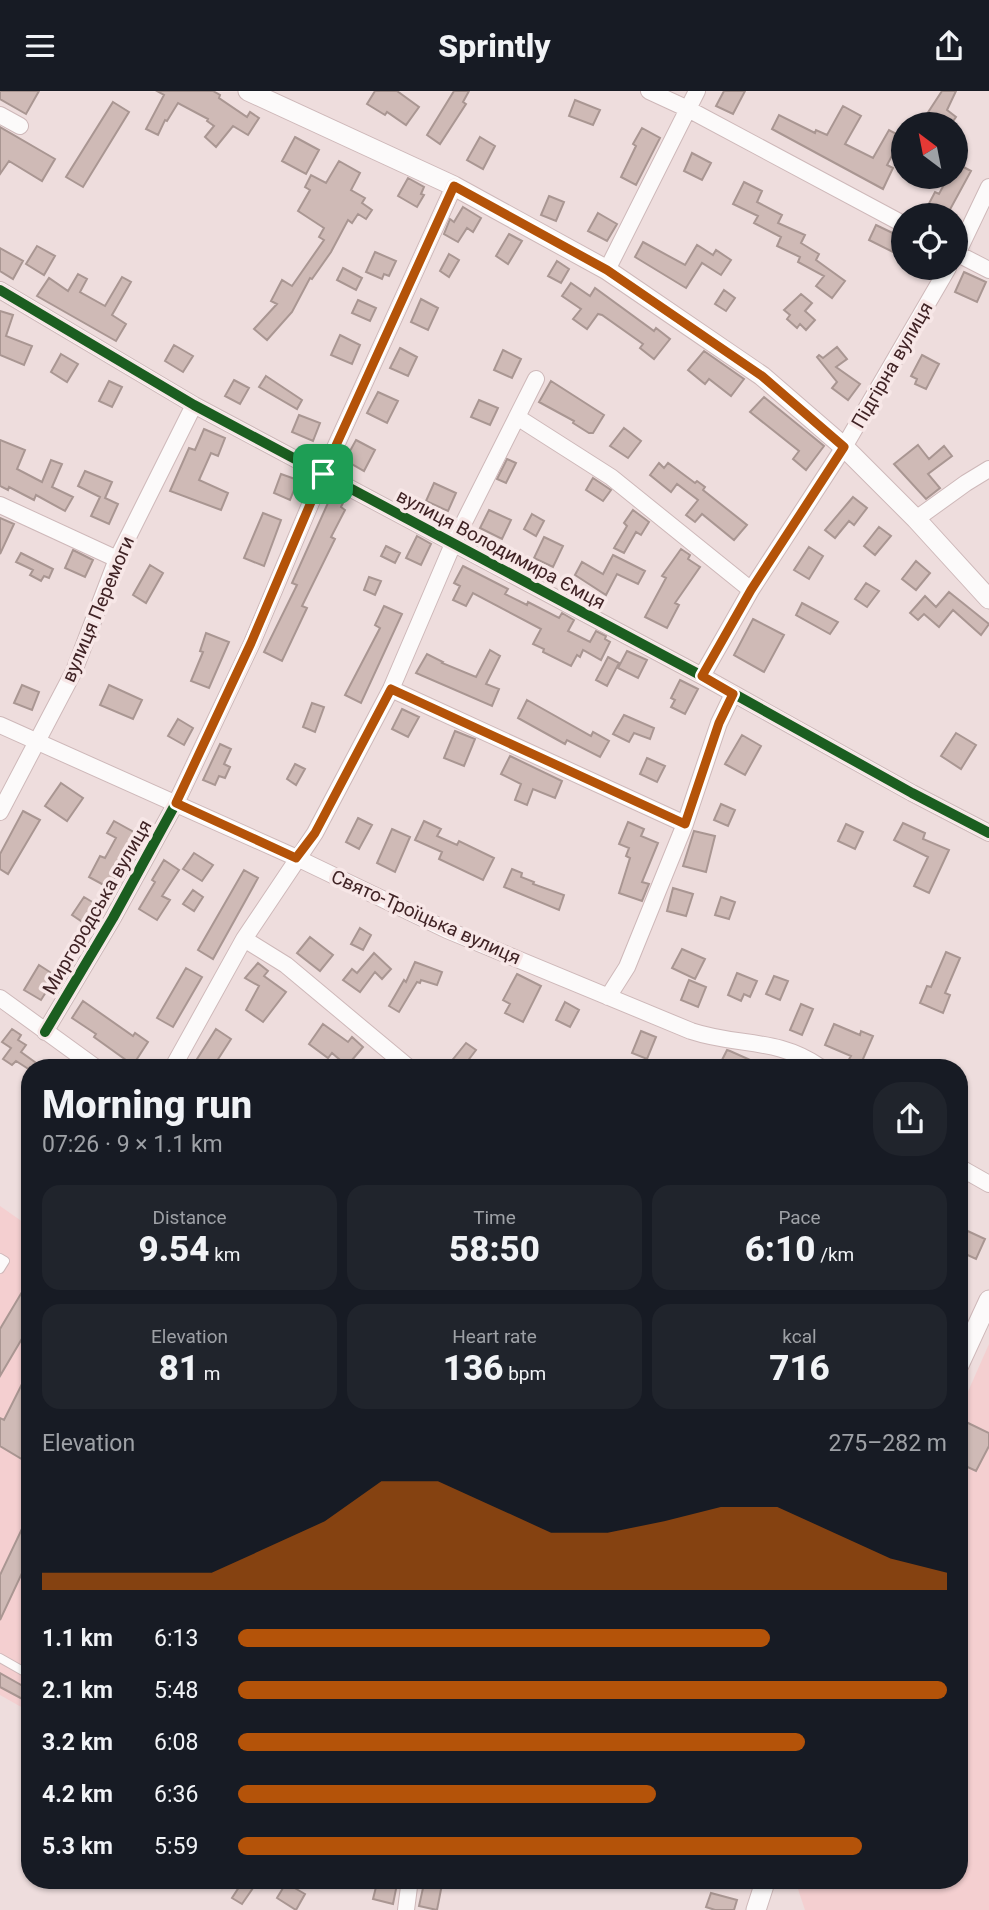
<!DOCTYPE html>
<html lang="en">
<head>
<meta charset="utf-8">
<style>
	:root { --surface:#171b24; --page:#20242c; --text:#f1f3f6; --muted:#9ea1a6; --accent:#b45309 }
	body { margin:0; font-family:Roboto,sans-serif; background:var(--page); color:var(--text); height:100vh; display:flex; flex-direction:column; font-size:26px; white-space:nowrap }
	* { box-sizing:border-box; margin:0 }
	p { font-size:23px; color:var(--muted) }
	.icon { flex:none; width:38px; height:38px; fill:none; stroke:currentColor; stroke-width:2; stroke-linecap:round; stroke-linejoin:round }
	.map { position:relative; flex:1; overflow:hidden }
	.side { position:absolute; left:21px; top:968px; width:947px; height:830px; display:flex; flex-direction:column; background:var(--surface); border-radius:28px; box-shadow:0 2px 5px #0004 }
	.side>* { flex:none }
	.needle { width:46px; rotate:328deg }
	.controls { position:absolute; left:891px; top:21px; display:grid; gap:14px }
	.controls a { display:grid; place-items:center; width:77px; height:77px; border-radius:50%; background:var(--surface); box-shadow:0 2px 5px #0004; font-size:35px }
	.pin { position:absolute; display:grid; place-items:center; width:60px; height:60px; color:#fff; margin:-30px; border-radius:14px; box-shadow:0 4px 10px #0006 }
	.round { display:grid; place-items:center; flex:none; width:74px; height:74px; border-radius:28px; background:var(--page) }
	.head { display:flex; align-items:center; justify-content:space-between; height:119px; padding:0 21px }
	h1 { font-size:38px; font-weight:800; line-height:52px }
	.stats { display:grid; grid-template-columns:repeat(3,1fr); gap:10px; height:119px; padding:7px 21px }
	.stats div { display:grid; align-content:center; border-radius:18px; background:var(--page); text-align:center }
	.stats b { font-size:35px; font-weight:800 }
	.stats small { font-size:19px; font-weight:400 }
	.stats p { font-size:19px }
	.chart { height:196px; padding:14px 21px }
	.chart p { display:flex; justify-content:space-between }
	.chart svg { width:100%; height:126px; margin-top:7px; fill:var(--accent); opacity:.7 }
	ul { padding:0 21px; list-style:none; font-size:23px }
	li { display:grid; grid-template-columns:112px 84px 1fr; align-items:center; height:52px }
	li i { height:18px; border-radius:9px; background:var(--accent) }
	header { display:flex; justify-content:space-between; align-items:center; height:91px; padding:0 21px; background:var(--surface); font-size:32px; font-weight:800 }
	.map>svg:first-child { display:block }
	.built { fill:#f4cfd0 }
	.building { fill:#cfbab6; stroke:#a99692; stroke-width:2 }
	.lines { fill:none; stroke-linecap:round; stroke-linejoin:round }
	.service-casing { stroke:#ceb8b9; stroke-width:10 }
	.minor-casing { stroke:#ceb8b9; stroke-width:18 }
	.tertiary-casing { stroke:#ceb8b9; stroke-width:21 }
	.service { stroke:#fcfafa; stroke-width:8 }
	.minor { stroke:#fcfafa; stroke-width:16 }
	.tertiary { stroke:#fcfafa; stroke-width:19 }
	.cycleway-casing { stroke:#f7e7e7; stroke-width:15 }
	.cycleway { stroke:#1b5e20; stroke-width:10 }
	.route-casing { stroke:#fff; stroke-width:14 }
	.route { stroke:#b45309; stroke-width:9 }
	.labels { text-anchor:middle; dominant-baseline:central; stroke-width:7; stroke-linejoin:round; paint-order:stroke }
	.street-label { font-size:19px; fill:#402325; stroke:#f7e7e7 }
</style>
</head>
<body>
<header><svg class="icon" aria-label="menu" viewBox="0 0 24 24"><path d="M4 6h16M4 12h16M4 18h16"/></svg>Sprintly<svg class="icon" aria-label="share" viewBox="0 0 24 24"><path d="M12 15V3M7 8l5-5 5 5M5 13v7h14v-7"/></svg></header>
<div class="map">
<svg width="989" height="1819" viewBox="0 0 989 1819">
	<rect width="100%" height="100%" fill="#edd"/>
	<path class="built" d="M0,1115L30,1136V1621L0,1604Z
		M989,1253V1819H805L798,1798L801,1789L959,1788V1321Z"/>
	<path class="building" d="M0,0H39L26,23L0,8Z
		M157,0H213L220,4L219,7L247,26L250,21L259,27L248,44L233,35L216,56L205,46L214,35L207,30L208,28L178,12L167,30L165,29L158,44L146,38L164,4Z
		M375,0H397L419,16L406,34L387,21L385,24L367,13Z
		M454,0H469L463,11L466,13L440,53L427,44Z
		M724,0H745L733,23L716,15Z
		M942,0H956L947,19L956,26L951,33H936L925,26Z
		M575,9L600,19L593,34L569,25Z
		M113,11L129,21L83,96L66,86Z
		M843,15L861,25L845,53L873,67L889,39L902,46L887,74L893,77L883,98L772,38L779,24L815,42L816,39L827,44Z
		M0,36L55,68L42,90L9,70L0,83Z
		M642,37L660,47L636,94L621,86L636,55L633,53Z
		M295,46L319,59L306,83L282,70Z
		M480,46L495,55L483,78L467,69Z
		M692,62L711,72L702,89L684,80Z
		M339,70L360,82L351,99L365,107L362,112L372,119L366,128L358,123L352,132L348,129L331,161L312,188L310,187L292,221L267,249L254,238L277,213L271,210L282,189L292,195L324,149L319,146L324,137L298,120L310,99L305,96L311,84L326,92Z
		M956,72L971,80L947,124H923L935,101L939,103L948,86H956Z
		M408,87L424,96L421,103L424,104L417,116L398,105Z
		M744,91L762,100L757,111L782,124L778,132L805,144L801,152L819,163L816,169L845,190L832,207L816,195L824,185L798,171L800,166L777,155L781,146L754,132L758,125L733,113Z
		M549,105L564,111L556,130L541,124Z
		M463,116L481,127L473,141L467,137L458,151L444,143L450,128L454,131Z
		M598,122L617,133L607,150L588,140Z
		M876,134L903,147V166L869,149Z
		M509,143L522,150L508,173L496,165Z
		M643,151L685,174L697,154L713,164L716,159L731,169L721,184L702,172L686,197L635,166Z
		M37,155L55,165L44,184L26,173Z
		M0,157L23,170L13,188L0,180Z
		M375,161L396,170L389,185L384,183L382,188L366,181Z
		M449,163L459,169L449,186L440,180Z
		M557,170L569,178L561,192L548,185Z
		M343,177L362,187L356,199L337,189Z
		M964,181L986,191L977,211L955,201Z
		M78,183L87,188L80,201L105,215L122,186L131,191L112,224L126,233L116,250L37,205L49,187L68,200Z
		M571,192L590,205L595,197L654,240L656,237L670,248L654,268L640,257L643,253L602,224L598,223L587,238L573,228L581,218L562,205Z
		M724,199L735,207L726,220L715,213Z
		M801,203L812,212L805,220L815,229L806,239L800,233L797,237L787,228L790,224L784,219Z
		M421,208L438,217L428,239L411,231Z
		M358,209L376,217L370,230L352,222Z
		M0,220L13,224L6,245L32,255L24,274L0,264Z
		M340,244L360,254L352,273L331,264Z
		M174,254L193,265L183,281L165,270Z
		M837,256L847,268L836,276L860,293L848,309L832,297L837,291L817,266L819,264L823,267Z
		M400,257L417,266L408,285L390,277Z
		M503,259L521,268L512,287L494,279Z
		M704,260L744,288L731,305L709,288L705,293L688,279Z
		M61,263L78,273L67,291L51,281Z
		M922,264L939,273L926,298L915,293L917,288L911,285Z
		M266,285L302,309L297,318L259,296Z
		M234,289L249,297L240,313L225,305Z
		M109,290L122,296L112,316L99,310Z
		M551,290L604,324L593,342H589L573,332L574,330L539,311Z
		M378,301L398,310L387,332L367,322Z
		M764,306L824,355L806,379L793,368L799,360L750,321Z
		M479,309L498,317L490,334L471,326Z
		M299,324L320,332L313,350L292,341Z
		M624,337L641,350L628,367L610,355Z
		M204,338L225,347L218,365L211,362L199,389L228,402L221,419L170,400L189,357L195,359Z
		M0,349L25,359L17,378L42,391L51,369L62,373L52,396L73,406L65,420L36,404L34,409L9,396L8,399L0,395Z
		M356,349L375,359L364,380L345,369Z
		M918,354L929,368L944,355L952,365L928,383L940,397L926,408L894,373Z
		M507,368L516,372L506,392L497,388Z
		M659,372L664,377L668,372L695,392L697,390L705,396L703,399L747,434L734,449L702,423L695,431L686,424L698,409L677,393L671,401L650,384Z
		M85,380L112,391L105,407L118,413L109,433L91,425L100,406L78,395Z
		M281,383L298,389L290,409L274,402Z
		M593,387L611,399L603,410L586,399Z
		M434,392L456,402L448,420L426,410Z
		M332,403L344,410L341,416L345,419L331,446L335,448L302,515L307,517L282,570L264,561L297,494L292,492Z
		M853,406L867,417L854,434L849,430L835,447L825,439Z
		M489,419L511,429L502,448L480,437Z
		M633,419L649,431L641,444L636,441L624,462L614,457L627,435L624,432Z
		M263,422L281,429L264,475L244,467Z
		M532,423L544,430L536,445L524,438Z
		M0,427L14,433L0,463Z
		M879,436L891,445L875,464L864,455Z
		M417,445L431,453L421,474L406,467Z
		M544,446L563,455L553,476L534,467Z
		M386,455L400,462L395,472L381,465Z
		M809,456L823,465L809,488L794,479Z
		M681,458L690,464L688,468L700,476L675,512L679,514L667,537L645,526L666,487L662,485Z
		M73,459L93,469L85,486L65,477Z
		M21,462L53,478L49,487L44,485L41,490L30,484L33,479L16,471Z
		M613,464L645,480L638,493L617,483L606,504L575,484L582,471L603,483Z
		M916,470L930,482L916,499L902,488Z
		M150,474L163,482L146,512L133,504Z
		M463,475L508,498L505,503L527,514L528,511L559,527L562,522L574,529L568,540L590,551L596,540L606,545L605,548L610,551L601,569L583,559L580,566L577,564L571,575L543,561L544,558L533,553L541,538L473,502L466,515L453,509L460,495L454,492Z
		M369,486L381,490L375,504L364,499Z
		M866,492L879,500L867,516L855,508Z
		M949,501L989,533L981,544L953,519L939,536L924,523L918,529L910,522L925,505L936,516Z
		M802,512L838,531L830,543L796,524Z
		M384,515L402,523L361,612L345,604L380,537L375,534Z
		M753,528L784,544L764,581L734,564Z
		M206,542L229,551L209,597L191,590L203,561L200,560Z
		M490,559L500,565L486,593L499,598L492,615L416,582L427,563L443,571L442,572L476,586Z
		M627,560L647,569L638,587L618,577Z
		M608,566L619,572L607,595L596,589Z
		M680,589L698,598L685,623L671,616L675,609L671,607Z
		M22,594L39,601L32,619L14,612Z
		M109,594L142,609L133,628L100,614Z
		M527,609L591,645L593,641L609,650L600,666L567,649L565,653L518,627Z
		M312,612L324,616L315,641L303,636Z
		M402,618L419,626L408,646L392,638Z
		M624,624L654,637L650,648L634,642L629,651L613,643Z
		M178,628L193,637L184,654L168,645Z
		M455,640L475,648L464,675L444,667Z
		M956,642L976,654L961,678L941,665Z
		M742,644L761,655L745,684L725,673Z
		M220,653L231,658L224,673L230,676L225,687L219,685L215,694L203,689Z
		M510,665L562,690L555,707L533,698L527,714L515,709L521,693L501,683Z
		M647,667L665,675L657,691L640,683Z
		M295,673L305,678L296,694L287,688Z
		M61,692L83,707L67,730L45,715Z
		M721,713L735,719L728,735L714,729Z
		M23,720L40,729L8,783L0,778V763Z
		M358,727L372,734L359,758L346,751Z
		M114,730L139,744L109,797L89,786L100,765L105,767L116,747L107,742Z
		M424,730L441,738L437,745L457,754L459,750L494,767L483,789L439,768L442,761L415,749Z
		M628,731L644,738L641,745L658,752L642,791L649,793L642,810L619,802L630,767L626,765L629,757L619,753Z
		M903,732L925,742L923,748L949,759L929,802L914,795L928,766L894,749Z
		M846,733L863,741L855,758L838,750Z
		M392,738L410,746L395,781L377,772Z
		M694,740L715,745L706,781L683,775Z
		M194,762L213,774L202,790L183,778Z
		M164,769L179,779L162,805L170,809L157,829L139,818L155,791L152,789Z
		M512,778L522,782L521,786L534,791L533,793L564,804L559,819L504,796Z
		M244,779L258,787L213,868L198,859Z
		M673,797L693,803L686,825L667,820Z
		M193,799L203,806L194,820L183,813Z
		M84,806L99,815L87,834L72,824Z
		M721,806L735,811L729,828L715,824Z
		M360,837L371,844L363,859L351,853Z
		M310,846L333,864L320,880L297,862Z
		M682,858L705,868L695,888L672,877Z
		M946,861L960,867L945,902L950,904L943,922L920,912L927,895L931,896Z
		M374,862L391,878L382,888L375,881L360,901L343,889L352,878L357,882Z
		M415,871L442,881L437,894L421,889L420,892L417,891L399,921L389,915L404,889L406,891Z
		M258,872L268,880L264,885L286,901L263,931L246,919L259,895L245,887Z
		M39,874L56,885L41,909L24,899Z
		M186,877L202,886L173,936L157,927Z
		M737,882L757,890L750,906L744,903L741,910L728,904Z
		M517,883L541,895L523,931L505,922L510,913L503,909Z
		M774,885L788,890L780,909L766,903Z
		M689,889L706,896L698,916L681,909Z
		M83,910L133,945L135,942L148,951L133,974L94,946L96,943L72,927Z
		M565,911L579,919L570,936L556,929Z
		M801,913L813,918L802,944L790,939Z
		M323,933L348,951L352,946L363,956L347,975L332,962L328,967L309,953Z
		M834,933L860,944L861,940L873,945L860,975L848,970L851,965L825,954Z
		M12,938L21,944L18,949L26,954L21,961L39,974L38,976H30V979L16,970L12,974L3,968L11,957L2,951Z
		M216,938L231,948L213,976H192Z
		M641,940L656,946L647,968L632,962Z
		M466,952L476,959L463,976H456L450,972Z
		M727,959L730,960L766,976H728L720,973Z
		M959,1136L985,1148L976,1168L959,1160Z
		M22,1201L30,1205V1234L0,1285V1238Z
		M30,1277V1373L0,1355V1327L4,1329Z
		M966,1331L989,1342V1355L976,1380L959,1372V1345Z
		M30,1421V1465L0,1529V1484Z
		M0,1582L30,1599V1612L0,1596Z
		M378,1788H398L393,1813L373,1808Z
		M425,1788H443L437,1819L419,1815Z
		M243,1790L253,1797L242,1813L232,1807Z
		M286,1792L305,1803L296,1819L277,1807Z
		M711,1802L737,1809L734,1819H715L706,1816Z"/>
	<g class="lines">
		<defs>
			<path id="service" d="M0,1167L5,1170L0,1178
				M0,1567L30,1584"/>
			<path id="minor" d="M649,0L688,18L903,133
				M0,24L20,35
				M956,162L989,179
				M956,165L989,96
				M607,179L697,0
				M0,199L194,314L702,585L912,702L989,742
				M517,326L611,386L751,499
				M0,414L117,468
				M916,428L966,392L989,378
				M702,585L751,499L844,356L948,177
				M391,598L685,733
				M0,634L297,767L447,839L691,940C739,956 776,946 820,976
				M0,721L74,580L117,468L194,314
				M244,848L286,874L408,976
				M608,906L627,876L685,733L719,632L733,603
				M0,907L95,976
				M45,941L113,827L176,712L252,552L323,383L454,95
				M173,976L244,848L315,742L391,598L453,453L536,288
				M959,1076L989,1093
				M406,1819L410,1788"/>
			<path id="tertiary" d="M248,0L454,95L607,179L762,285L844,356L916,428L989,508
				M959,1274L989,1209
				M756,1819L766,1788"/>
		</defs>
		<use href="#service" class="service-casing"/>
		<use href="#minor" class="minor-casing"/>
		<use href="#tertiary" class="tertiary-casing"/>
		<use href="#service" class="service"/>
		<use href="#minor" class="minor"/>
		<use href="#tertiary" class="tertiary"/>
		<defs>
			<path id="cycleway" d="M0,199L194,314L702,585L912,702L989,742
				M45,941L113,827L176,712L252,552L323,383L454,95"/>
		</defs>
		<use href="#cycleway" class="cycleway-casing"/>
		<use href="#cycleway" class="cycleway"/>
	</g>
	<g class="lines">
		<defs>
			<path id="route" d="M454,95L607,179L762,285L844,356L751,499L702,585L733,603L719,632L685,733L391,598L315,742L296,767L176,712L251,552L323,383Z"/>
		</defs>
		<use href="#route" class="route-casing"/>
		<use href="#route" class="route"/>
	</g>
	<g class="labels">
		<g class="street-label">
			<text transform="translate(892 274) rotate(-60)">Підгірна вулиця</text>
			<text transform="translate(501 458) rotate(28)">вулиця Володимира Ємця</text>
			<text transform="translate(98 518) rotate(-67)">вулиця Перемоги</text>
			<text transform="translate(97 816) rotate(-60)">Миргородська вулиця</text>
			<text transform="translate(426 826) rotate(24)">Свято-Троїцька вулиця</text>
		</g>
	</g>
</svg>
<div class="controls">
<a><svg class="needle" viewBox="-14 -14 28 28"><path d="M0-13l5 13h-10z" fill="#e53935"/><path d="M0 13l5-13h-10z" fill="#9ea1a6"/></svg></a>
<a><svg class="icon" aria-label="locate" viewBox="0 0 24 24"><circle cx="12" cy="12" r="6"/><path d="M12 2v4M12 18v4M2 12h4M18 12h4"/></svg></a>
</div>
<div class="pin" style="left:323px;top:383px;background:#1e9e55"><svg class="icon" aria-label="arrive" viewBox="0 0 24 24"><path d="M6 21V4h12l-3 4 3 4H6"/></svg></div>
<section class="side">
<div class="head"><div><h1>Morning run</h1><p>07:26 · 9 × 1.1 km</p></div><a class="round"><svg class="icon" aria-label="share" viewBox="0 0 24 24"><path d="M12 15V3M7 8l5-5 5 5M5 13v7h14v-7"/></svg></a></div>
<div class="stats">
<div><p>Distance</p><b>9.54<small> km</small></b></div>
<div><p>Time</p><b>58:50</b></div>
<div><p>Pace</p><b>6:10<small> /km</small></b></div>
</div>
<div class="stats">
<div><p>Elevation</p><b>81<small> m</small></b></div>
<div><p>Heart rate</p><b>136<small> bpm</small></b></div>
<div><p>kcal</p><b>716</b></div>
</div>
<div class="chart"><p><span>Elevation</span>275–282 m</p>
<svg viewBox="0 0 160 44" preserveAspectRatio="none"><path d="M0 44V38L10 38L20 38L30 38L40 29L50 20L60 6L70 6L80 15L90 24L100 24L110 20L120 15L130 15L140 24L150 33L160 38V44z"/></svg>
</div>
<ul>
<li><b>1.1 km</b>6:13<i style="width:75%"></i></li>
<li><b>2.1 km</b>5:48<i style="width:100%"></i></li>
<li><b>3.2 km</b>6:08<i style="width:80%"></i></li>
<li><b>4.2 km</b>6:36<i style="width:59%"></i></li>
<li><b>5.3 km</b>5:59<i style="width:88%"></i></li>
</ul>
</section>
</div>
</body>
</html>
